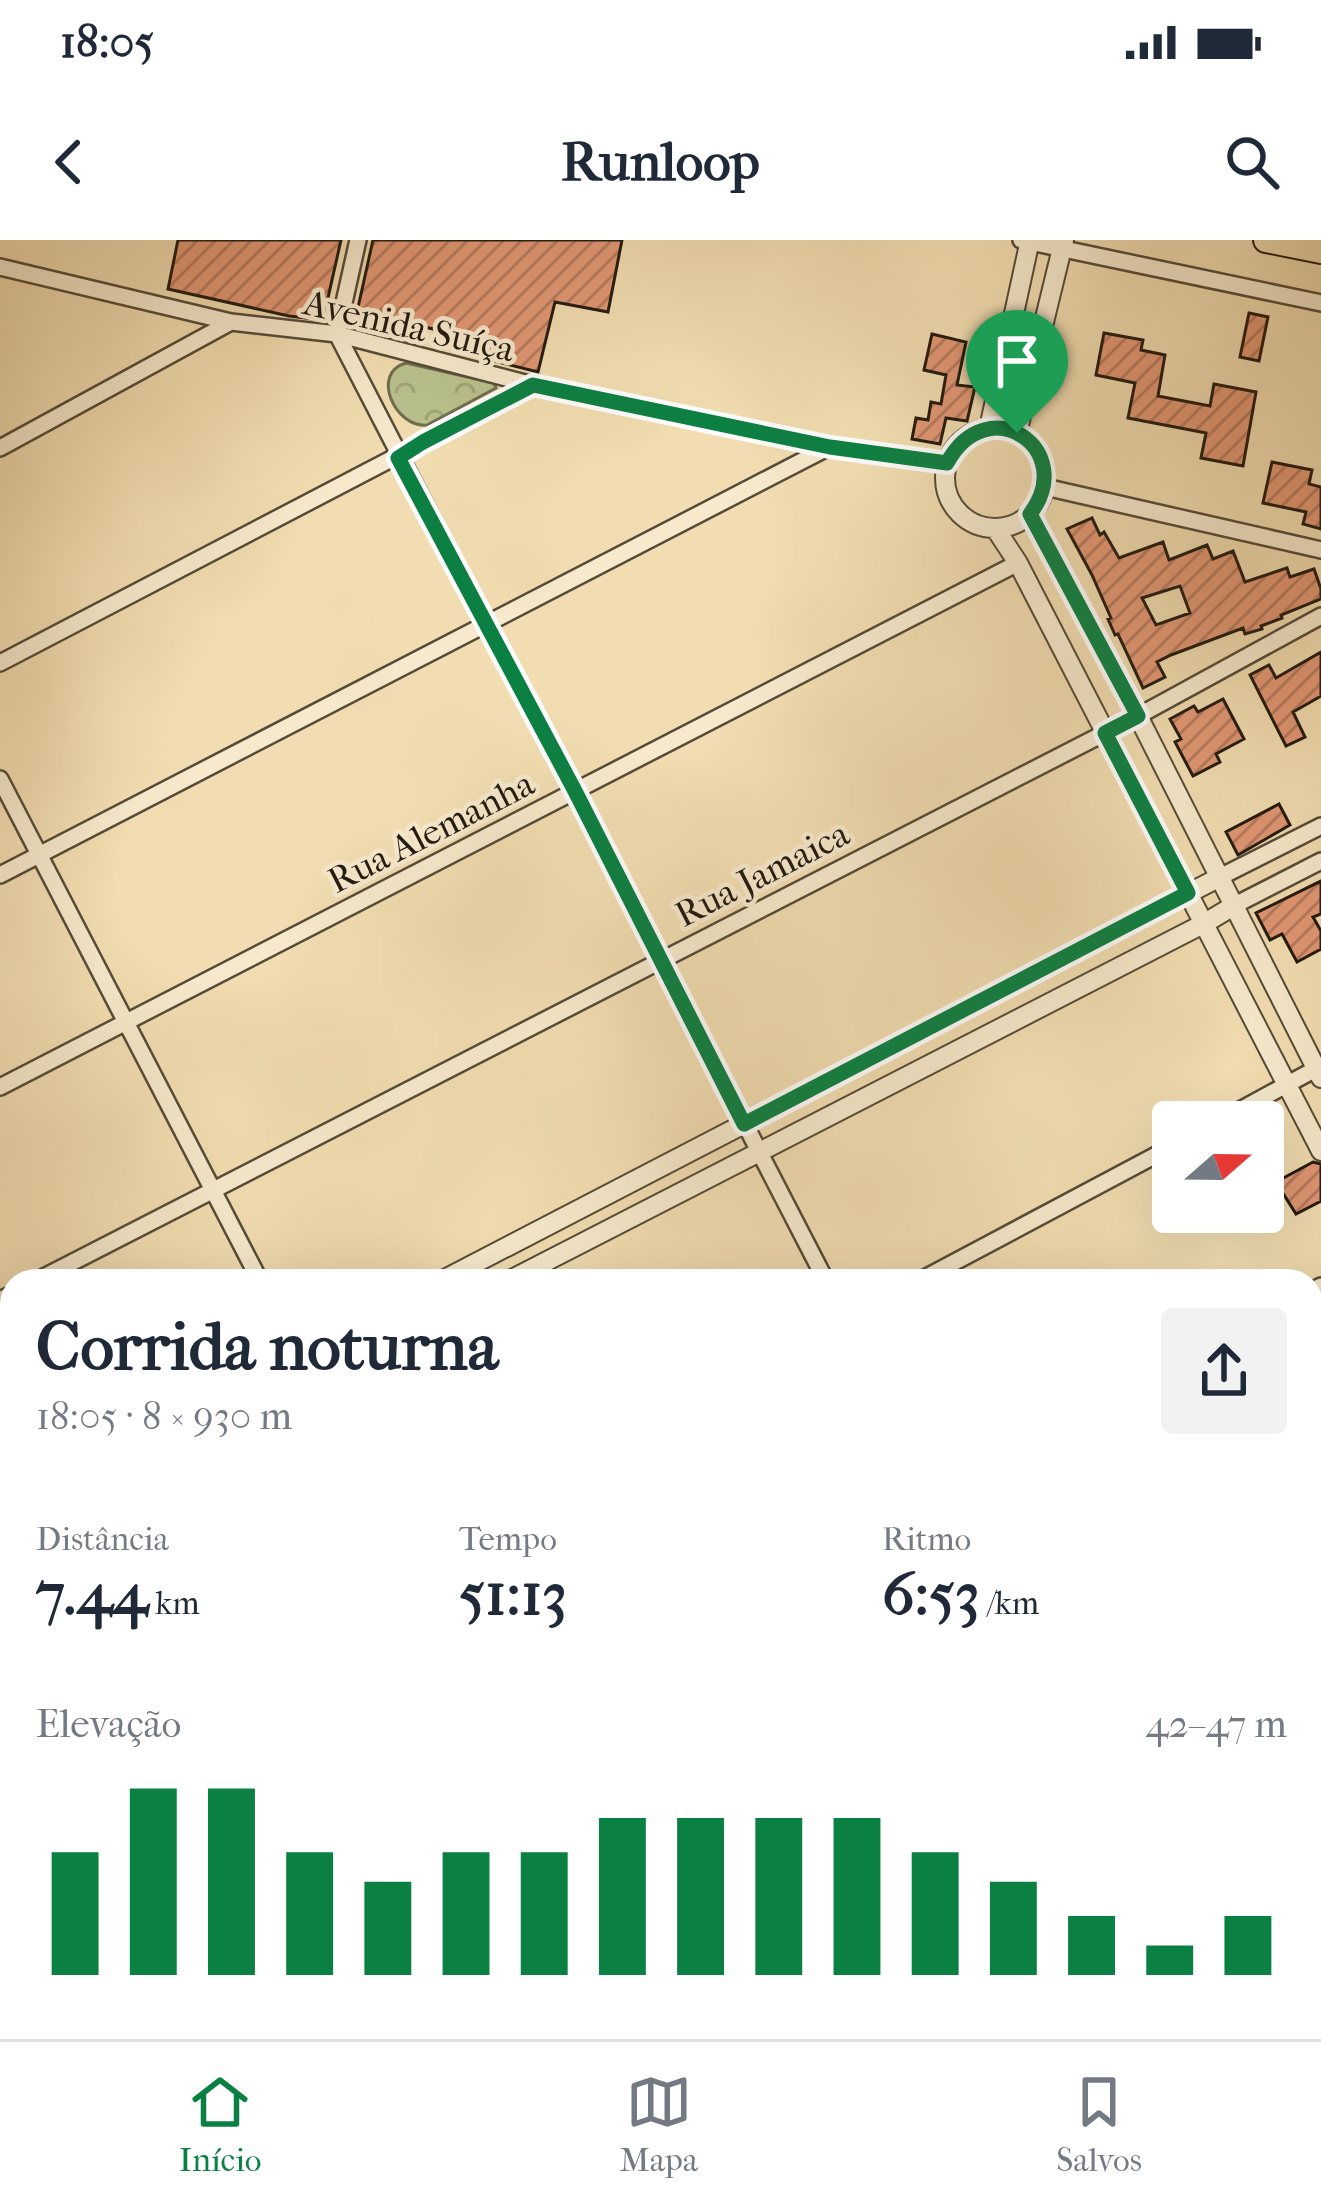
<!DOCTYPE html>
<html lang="pt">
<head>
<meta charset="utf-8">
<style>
	:root { --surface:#fff; --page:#f2f2f3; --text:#1f2937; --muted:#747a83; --line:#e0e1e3; --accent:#0b8043 }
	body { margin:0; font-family:"IM FELL French Canon",serif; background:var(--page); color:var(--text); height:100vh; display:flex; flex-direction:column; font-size:45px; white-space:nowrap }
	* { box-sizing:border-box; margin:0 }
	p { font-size:39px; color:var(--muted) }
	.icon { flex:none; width:66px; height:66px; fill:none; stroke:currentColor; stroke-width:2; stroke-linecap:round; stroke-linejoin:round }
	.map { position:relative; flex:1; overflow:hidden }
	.details { position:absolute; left:0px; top:1029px; width:1323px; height:771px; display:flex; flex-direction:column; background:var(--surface); border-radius:36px 36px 0 0; box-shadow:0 12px 48px #0002 }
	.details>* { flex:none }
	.needle { width:78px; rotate:70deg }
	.buttons { position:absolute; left:1152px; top:861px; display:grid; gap:24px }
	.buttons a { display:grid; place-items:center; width:132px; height:132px; border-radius:12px; background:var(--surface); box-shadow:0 12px 48px #0002; font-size:60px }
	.pin { position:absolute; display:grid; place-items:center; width:102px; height:102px; color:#fff; margin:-123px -51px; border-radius:50% 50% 50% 0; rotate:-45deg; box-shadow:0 0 12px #0007 }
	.pin .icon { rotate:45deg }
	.round { display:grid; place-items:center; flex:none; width:126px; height:126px; border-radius:12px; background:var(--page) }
	.overview { display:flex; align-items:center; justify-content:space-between; height:204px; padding:0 36px }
	h1 { font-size:66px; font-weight:800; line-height:90px }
	.stats { display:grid; grid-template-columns:repeat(3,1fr); gap:18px; height:204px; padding:12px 36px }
	.stats div { display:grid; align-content:center }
	.stats b { font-size:60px; font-weight:800 }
	.stats small { font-size:33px; font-weight:400 }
	.stats p { font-size:33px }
	.chart { height:336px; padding:24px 36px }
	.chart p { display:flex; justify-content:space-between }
	.chart svg { width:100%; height:216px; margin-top:12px; stroke:var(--accent); stroke-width:6 }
	.status { display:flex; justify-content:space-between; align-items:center; height:84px; padding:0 60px; background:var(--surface); direction:ltr }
	.status svg { height:33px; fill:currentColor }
	header { display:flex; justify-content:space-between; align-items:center; height:156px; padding:0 36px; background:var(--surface); font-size:54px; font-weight:800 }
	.dock { display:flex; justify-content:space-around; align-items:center; height:168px; border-top:3px solid var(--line); background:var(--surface); font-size:33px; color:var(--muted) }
	.dock a { display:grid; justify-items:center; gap:6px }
	.dock .active { color:var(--accent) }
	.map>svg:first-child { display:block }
	.forest { fill:url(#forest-crowns); stroke:#6e6e4e; stroke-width:3 }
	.pitch { fill:#b9c18c; stroke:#6e6e4e; stroke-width:3 }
	.building { fill:url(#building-hatch); stroke:#221a10; stroke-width:3; fill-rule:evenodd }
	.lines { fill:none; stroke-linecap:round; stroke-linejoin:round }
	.minor-casing { stroke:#564b38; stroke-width:20 }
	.tertiary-casing { stroke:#564b38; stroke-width:22 }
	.primary-casing { stroke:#221a10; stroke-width:28 }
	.minor { stroke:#f6e9cc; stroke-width:15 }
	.tertiary { stroke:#f6e9cc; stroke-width:18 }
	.primary { stroke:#f1ddb1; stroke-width:24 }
	.route-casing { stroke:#fff; stroke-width:24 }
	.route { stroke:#0b8043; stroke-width:15 }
	.labels { text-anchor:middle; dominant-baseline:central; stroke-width:9; stroke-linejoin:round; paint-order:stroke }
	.street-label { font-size:36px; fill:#221a10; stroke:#f6e9cc }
</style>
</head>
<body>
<div class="status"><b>18:05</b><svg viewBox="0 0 49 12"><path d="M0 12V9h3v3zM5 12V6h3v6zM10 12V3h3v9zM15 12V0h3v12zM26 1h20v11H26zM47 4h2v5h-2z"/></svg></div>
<header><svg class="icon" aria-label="back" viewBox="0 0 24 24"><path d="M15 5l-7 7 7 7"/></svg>Runloop<svg class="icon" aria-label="search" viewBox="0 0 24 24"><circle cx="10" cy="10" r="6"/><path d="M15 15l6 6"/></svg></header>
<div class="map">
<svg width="1321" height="1799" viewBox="0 0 1321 1799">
	<defs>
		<pattern id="forest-crowns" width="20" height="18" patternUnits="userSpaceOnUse" patternTransform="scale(3)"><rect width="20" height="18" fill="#b9c18c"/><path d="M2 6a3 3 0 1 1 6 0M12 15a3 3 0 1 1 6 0" fill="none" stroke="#9fa578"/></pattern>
		<pattern id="building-hatch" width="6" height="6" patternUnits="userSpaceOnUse" patternTransform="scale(3)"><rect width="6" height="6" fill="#e19774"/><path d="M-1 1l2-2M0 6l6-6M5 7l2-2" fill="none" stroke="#b67a5e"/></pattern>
	</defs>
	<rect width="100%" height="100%" fill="#f1ddb1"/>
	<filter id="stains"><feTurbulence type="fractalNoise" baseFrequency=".00167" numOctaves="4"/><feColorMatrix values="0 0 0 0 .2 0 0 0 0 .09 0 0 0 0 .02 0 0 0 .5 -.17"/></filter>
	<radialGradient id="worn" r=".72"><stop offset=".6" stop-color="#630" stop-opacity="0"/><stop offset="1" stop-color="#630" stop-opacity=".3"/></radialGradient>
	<path class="forest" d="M406,123L494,143L496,148L427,185C395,188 370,133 406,123Z"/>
	<path class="pitch" d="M613,1788H796L815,1799H605Z"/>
	<path class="building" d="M178,0H341L323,80L289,76L168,49Z
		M373,0H622L608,72L555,62L538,132L474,116L478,99L357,72Z
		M1249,73L1268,77L1259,121L1240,117Z
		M1104,93L1143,100L1141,110L1165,115L1158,156L1210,166L1214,144L1256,152L1243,226L1201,218L1206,193L1128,178L1135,143L1096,135Z
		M932,94L966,102L957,145L975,147L967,181L946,178L940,204L912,199L916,178L928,180L931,162L941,164L946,135L924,130Z
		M1272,222L1312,230L1309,244L1321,247V289L1303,284L1306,272L1263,263Z
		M1092,278L1100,295L1104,292L1119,318L1163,302L1169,320L1207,305L1213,319L1233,311L1245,342L1287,328L1290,337L1314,329L1321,349V359L1281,375L1282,378L1261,386L1262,389L1245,394L1243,388L1171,415L1157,422L1165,437L1143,448L1118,394L1115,395L1108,379L1111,378L1092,335L1067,289ZM1180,346L1190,373L1156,385L1142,358Z
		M1321,412V456L1293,472L1305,497L1286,506L1250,435L1269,425L1276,438Z
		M1223,459L1244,499L1216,514L1220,522L1193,536L1175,502L1181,499L1170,479L1194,466L1198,472Z
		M1279,564L1290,585L1238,615L1226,592Z
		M1321,641V674L1313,677L1321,691V709L1297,722L1282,694L1270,700L1256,673Z
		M1313,922L1321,924V961L1296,974L1276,942Z"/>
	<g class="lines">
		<defs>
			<path id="minor" d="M358,0L337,94L826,1041
				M1021,0L1321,63
				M0,27L231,82L337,94L533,145L830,207L947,223
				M0,208L231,82
				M1045,247L1321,310
				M0,423L533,145
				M0,539L260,1041
				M0,635L829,207
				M1220,637L1321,586
				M1235,665L1321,621
				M0,847L1018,323
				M1218,882L1321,826
				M36,1041L1138,476L1321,376
				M919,1041L1173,906
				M1311,1051L1321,1046
				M0,1060L12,1054
				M1311,1261L1321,1255
				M1311,1474L1321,1469
				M0,1518L12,1509
				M0,1539L12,1569
				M0,1689L12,1678
				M1311,1692L1321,1687
				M1311,1771L1321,1777
				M108,1788L113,1799
				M866,1788L889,1799
				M219,1799L226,1788
				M935,1799L940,1788
				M1088,1799L1093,1788
				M1242,1799L1248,1788"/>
			<path id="tertiary" d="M989,188L1030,0
				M945 238a50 50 0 1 1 100 0a50 50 0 1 1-100 0Z
				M1017,193L1064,0
				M1031,274L1138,476L1321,838
				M995,288L1018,323L1321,911
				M441,1041L1220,637
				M508,1041L1205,683L1235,665
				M0,1269L12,1263
				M0,1301L12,1295
				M0,1470L12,1494
				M0,1527L12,1535
				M397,1788L414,1799
				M466,1788L483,1799"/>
			<path id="primary" d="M1266,0L1321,11"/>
		</defs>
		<use href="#minor" class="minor-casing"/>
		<use href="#tertiary" class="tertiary-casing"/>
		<use href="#primary" class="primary-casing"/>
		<use href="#minor" class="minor"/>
		<use href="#tertiary" class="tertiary"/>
		<use href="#primary" class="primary"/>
	</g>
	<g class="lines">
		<defs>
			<path id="route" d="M533,145L830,207L947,223C988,147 1079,210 1030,274L1138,476L1105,493L1188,653L744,884L575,551L398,218L423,202Z"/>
		</defs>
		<use href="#route" class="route-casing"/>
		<use href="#route" class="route"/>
	</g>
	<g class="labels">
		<g class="street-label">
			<text transform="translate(409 86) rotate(13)">Avenida Suíça</text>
			<text transform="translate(431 592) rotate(-27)">Rua Alemanha</text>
			<text transform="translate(762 634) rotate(-27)">Rua Jamaica</text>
		</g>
	</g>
	<rect width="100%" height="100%" filter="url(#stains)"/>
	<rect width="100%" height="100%" fill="url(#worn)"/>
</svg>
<div class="buttons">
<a><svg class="needle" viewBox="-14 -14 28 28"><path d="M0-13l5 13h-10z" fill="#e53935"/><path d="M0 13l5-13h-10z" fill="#747a83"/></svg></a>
</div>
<div class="pin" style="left:1017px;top:193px;background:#1e9e55"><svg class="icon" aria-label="arrive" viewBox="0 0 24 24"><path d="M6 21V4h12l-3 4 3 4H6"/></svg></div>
<section class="details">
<div class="overview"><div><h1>Corrida noturna</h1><p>18:05 · 8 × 930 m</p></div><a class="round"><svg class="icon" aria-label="share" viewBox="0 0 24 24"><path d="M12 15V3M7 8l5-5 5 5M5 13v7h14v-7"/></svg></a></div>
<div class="stats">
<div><p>Distância</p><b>7.44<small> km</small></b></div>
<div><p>Tempo</p><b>51:13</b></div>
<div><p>Ritmo</p><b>6:53<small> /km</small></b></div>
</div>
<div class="chart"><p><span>Elevação</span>42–47 m</p>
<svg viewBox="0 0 160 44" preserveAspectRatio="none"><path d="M5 44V19M15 44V6M25 44V6M35 44V19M45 44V25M55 44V19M65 44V19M75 44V12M85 44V12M95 44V12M105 44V12M115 44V19M125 44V25M135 44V32M145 44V38M155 44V32"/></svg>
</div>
</section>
</div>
<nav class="dock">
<a class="active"><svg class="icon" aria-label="home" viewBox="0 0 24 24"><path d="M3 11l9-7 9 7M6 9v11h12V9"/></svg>Início</a>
<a><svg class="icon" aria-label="map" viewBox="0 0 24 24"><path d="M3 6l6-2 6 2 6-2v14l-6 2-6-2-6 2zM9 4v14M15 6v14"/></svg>Mapa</a>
<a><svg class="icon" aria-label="saved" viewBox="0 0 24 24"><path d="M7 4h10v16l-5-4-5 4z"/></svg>Salvos</a>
</nav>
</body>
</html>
